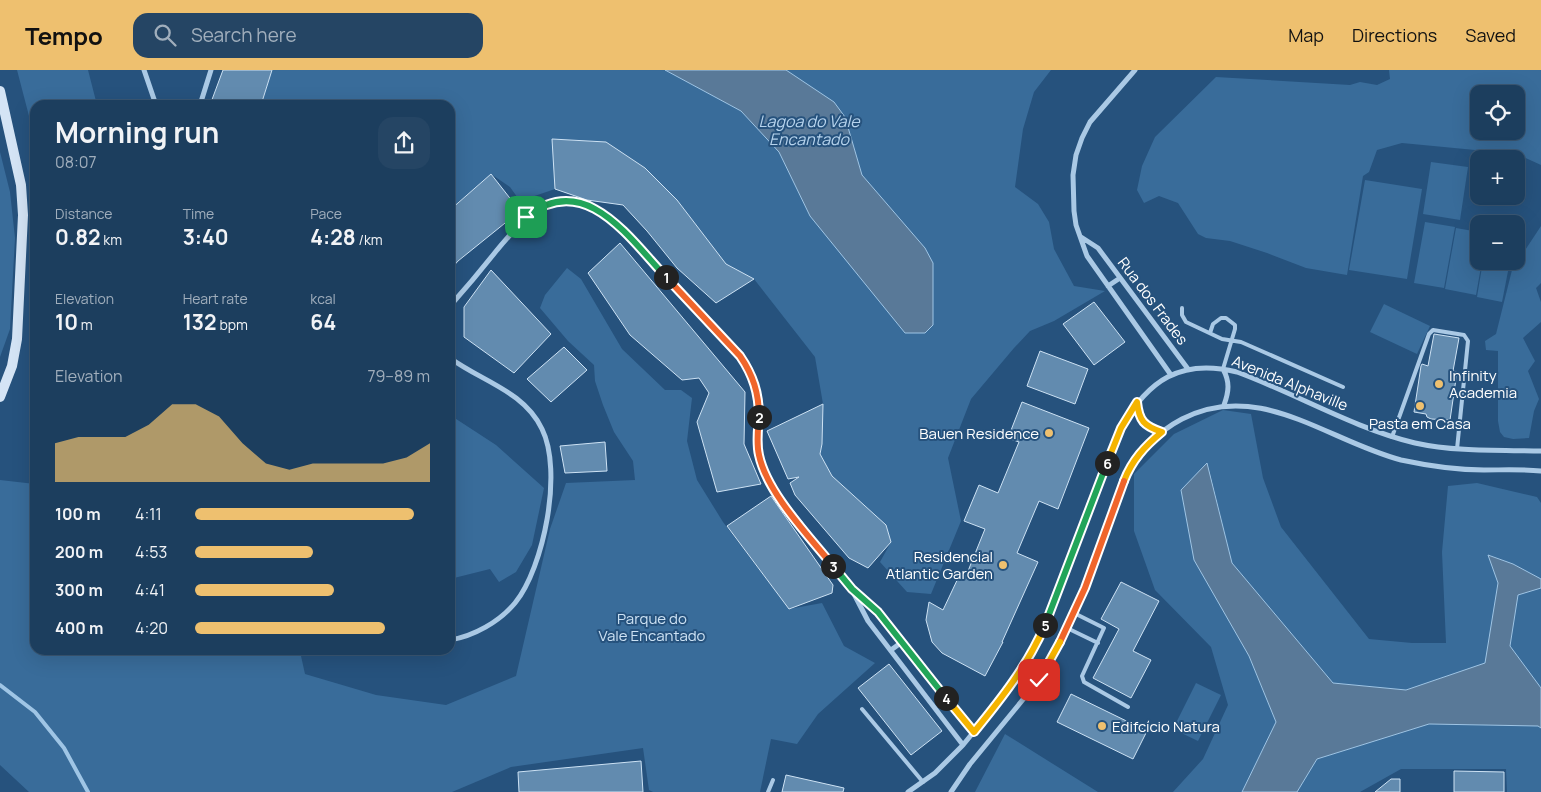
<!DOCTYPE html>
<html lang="en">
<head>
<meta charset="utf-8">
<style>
	:root { --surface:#1c3e5e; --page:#254564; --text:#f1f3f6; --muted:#a0aebc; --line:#3a5773; --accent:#eec06f }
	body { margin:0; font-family:Manrope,sans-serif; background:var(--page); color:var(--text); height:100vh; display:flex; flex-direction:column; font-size:19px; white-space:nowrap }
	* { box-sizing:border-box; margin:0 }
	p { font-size:16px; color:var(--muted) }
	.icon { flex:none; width:28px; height:28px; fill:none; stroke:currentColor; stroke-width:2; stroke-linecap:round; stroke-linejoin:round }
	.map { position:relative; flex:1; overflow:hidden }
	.details { position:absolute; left:30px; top:30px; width:425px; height:555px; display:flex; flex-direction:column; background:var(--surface); border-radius:15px; box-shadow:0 5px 20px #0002,0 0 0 1px var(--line) }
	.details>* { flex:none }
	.fabs { position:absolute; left:1470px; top:15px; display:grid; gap:10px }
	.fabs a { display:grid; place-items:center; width:55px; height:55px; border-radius:10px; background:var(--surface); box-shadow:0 5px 20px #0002,0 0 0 1px var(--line); font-size:25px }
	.pin { position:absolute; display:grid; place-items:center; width:42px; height:42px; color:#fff; margin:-21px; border-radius:10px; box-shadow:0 2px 8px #0006 }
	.km { position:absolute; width:25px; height:25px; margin:-12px; border-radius:50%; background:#222; color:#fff; font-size:14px; line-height:25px; text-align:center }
	.round { display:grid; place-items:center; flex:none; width:52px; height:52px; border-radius:15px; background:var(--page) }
	.headline { display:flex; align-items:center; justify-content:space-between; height:85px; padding:0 25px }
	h1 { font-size:28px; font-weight:700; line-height:38px }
	.stats { display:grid; grid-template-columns:repeat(3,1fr); gap:8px; height:85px; padding:5px 25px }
	.stats div { display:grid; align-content:center }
	.stats b { font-size:21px; font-weight:700 }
	.stats small { font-size:14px; font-weight:400 }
	.stats p { font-size:14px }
	.chart { height:140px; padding:10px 25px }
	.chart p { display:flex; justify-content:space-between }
	.chart svg { width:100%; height:90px; margin-top:5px; fill:var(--accent); opacity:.7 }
	ul { padding:0 25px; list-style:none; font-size:16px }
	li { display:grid; grid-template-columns:80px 60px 1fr; align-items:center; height:38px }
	li i { height:12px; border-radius:6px; background:var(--accent) }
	header { display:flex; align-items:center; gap:30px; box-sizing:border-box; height:70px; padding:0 25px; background:var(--accent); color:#111 }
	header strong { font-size:24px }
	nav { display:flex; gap:28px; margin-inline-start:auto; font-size:18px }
	.search { width:350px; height:45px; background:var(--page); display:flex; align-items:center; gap:12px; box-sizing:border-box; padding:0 18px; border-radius:15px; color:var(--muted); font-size:19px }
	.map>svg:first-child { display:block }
	.green { fill:#396c9a; fill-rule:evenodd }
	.water { fill:#597998; stroke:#9fc5e5 }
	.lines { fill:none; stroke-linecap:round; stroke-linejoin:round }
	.stream { stroke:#9fc5e5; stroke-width:4 }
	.building { fill:#628baf; stroke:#cde2f4 }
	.service { stroke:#aac9e5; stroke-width:4 }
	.minor { stroke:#aac9e5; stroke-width:5 }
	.secondary { stroke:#d4e4f5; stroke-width:10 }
	.split-1-casing { stroke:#fff; stroke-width:10 }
	.split-2-casing { stroke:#fff; stroke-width:10 }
	.split-3-casing { stroke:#fff; stroke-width:10 }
	.split-4-casing { stroke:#fff; stroke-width:10 }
	.split-5-casing { stroke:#fff; stroke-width:10 }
	.split-6-casing { stroke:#fff; stroke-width:10 }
	.split-7-casing { stroke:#fff; stroke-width:10 }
	.split-8-casing { stroke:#fff; stroke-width:10 }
	.split-9-casing { stroke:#fff; stroke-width:10 }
	.split-1 { stroke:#22a559; stroke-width:6 }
	.split-2 { stroke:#f0652b; stroke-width:6 }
	.split-3 { stroke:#f0652b; stroke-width:6 }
	.split-4 { stroke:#22a559; stroke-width:6 }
	.split-5 { stroke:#f5b400; stroke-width:6 }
	.split-6 { stroke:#22a559; stroke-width:6 }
	.split-7 { stroke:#f5b400; stroke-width:6 }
	.split-8 { stroke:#f0652b; stroke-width:6 }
	.split-9 { stroke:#f5b400; stroke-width:6 }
	.poi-dot { fill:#eec06f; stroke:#26527d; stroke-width:2 }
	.labels { text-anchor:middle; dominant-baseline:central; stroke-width:4; stroke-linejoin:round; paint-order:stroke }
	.street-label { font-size:15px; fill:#fff; stroke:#26527d }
	.poi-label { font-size:15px; fill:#fff; stroke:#26527d; text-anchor:start }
	.park-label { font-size:15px; fill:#cde2f4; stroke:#26527d }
	.water-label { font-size:16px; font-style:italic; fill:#b6d3ed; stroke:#26527d }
</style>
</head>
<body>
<header>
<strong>Tempo</strong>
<div class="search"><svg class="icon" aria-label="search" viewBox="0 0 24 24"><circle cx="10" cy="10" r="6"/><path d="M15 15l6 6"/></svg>Search here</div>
<nav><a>Map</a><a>Directions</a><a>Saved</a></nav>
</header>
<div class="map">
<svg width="1541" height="722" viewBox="0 0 1541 722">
	<rect width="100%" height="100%" fill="#26527d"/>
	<path class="green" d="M17,0H88L97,35H35V69Z
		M272,0H665L741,41L779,82L810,146L925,263L933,255V193L925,179L862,105L845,47L834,32L786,0H1051L1034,22L1023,59L1015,117L1038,134L1049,152L1054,179L1074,216L1105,221L1054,251L1030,261L1014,278L971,329L948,388L961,451L931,524L907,522L880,492L891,472L886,455L832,406L820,384L822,374L823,334L815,287L754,209L726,194L677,130L645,98L606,72L553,69L555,119L520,131L510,117L491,104L450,140V35H261Z
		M1389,0H1541V95L1517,84L1402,73L1377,80L1369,102L1363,106L1347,205L1306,198L1267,183L1230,171L1206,168L1198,164L1178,133L1159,126L1144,133L1137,120L1142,96L1155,67L1216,7L1350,15L1360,12L1377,15L1390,9ZM1479,24H1516V61H1479Z
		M0,82L10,122L15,168L10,259L0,287Z
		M1431,92L1468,97L1460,150L1423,144Z
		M1365,110L1422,119L1407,209L1349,200Z
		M1425,152L1455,157L1444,218L1414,213Z
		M1541,156V213L1536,218L1541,232V252L1523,268L1535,291L1528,301L1539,329L1534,341L1529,368L1513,369L1504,367L1500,362L1498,351V281L1486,280L1485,271L1496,264L1512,200Z
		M1456,158L1479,162V191H1482L1476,225L1445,219Z
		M1483,191H1510L1502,232L1477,227Z
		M567,198L581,209L622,279L665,320H681L692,328L687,371L697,410L723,452L789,539L822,533L844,576L875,593L818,644L797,674L771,669L760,722H653L649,720L643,678L511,697L452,722H29L0,695V410L35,414V580H304L301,586L305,604L376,625L446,635L516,606L550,459L566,413L635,410L633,391L614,362L603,335L595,311L594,295L568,271L540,238L545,225Z
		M1384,234L1430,256L1417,284L1370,262Z
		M35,256V311L29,307Z
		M1223,340L1251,344L1263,408L1281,457L1369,569L1412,573H1446L1442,482L1448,416L1477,413L1537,427L1541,433V509L1513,494L1489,485L1498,513L1486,593L1406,620L1333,613L1232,493L1208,394L1249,586L1276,652L1242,722H1173L1203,689L1228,635L1211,577L1155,520L1134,461V404L1174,364Z
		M450,345L496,375L544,418L532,475L516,502L499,512L490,499L450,509Z
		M1541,518V618L1510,576L1518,525Z
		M1196,613L1221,625L1198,671L1173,659Z
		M1429,654L1538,656L1541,658V722H1507L1506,699H1401L1360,722H1297L1317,689Z
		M1005,664L1098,722H975Z"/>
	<path class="water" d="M665,0H786L834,32L845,47L862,105L925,178L933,193V255L925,263H905L810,146L779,82L741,41Z
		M1207,393L1232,493L1333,613L1406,620L1485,593L1498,513L1488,485L1513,494L1541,509V518L1518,525L1510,576L1541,618V658L1538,656L1429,654L1317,689L1297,722H1242L1276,652L1249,586L1194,490L1181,420Z"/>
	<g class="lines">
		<path class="stream" d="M0,615L35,642L64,678L88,722"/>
	</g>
	<path class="building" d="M223,0H272L261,35H210Z
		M552,69L606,72L645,98L677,130L726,194L754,209L716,233L677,198L647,161L623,135L587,130L555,119Z
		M491,104L520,141L458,191L450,200V140Z
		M620,173L745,322L744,374L761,414L717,422L697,352L709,323L699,308L682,310L630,265L588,203Z
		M491,200L551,264L514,303L464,267V237Z
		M1094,232L1125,272L1094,295L1063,254Z
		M1434,264L1459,268L1453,301L1457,302L1450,350L1431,349L1427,347L1426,344L1414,342L1421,296L1422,294L1428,296Z
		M564,277L587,300L551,332L527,309Z
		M1040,281L1088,299L1075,334L1027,316Z
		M1022,332L1089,358L1058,439L1039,431L1017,483L1038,492L1002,572H1003L985,606L942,583L932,572L926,550L929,532L943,540L960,504L966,506L985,459L964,451L979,415L998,423L1019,372L1008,368Z
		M823,334L822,374L820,384L832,406L886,455L891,472L868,498L849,488L795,425L790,413L799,407L788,409L767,361Z
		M605,372L607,401L565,403L560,376Z
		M771,426L833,515L832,523L789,539L727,456Z
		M1121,512L1159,531L1133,581L1151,590L1131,628L1093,608L1119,559L1101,549Z
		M889,594L942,661L911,685L858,618Z
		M1071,624L1147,661L1133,689L1057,652Z
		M641,691L643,722H519L518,702Z
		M1454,701L1504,702V722H1454Z
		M786,705L844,718L843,722H782Z
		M1391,709H1400V722H1375Z"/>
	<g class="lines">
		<path class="service" d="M1182,238V245L1186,252L1222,269L1241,272L1343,317
			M1210,263L1213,254L1221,248H1226L1235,255V259L1223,299
			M1392,367L1429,264L1433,260L1464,265L1468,271L1457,379
			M1074,543L1104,558L1082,606L1084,612L1128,637
			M1067,558L1098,573
			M862,639L923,712
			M768,722L773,710"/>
		<path class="minor" d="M144,0L156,35
			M1135,0L1090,52L1082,68L1076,85L1073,105L1074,141L1076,155L1087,186L1171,305
			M200,35L211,0
			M1081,167L1098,178L1188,299
			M1108,216L1120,208
			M450,236C466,218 482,199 497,180C533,138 556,111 609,148L740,285L749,299L756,314L759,331L760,346L757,368L758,384L769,413L852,519L878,542L974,662
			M450,288C481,311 524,321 542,359C563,401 544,497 515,533C499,552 474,566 450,570
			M1223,299C1230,312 1229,321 1224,335
			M1137,333C1139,350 1146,356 1162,362
			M853,522L868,551L963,675
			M891,580L902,572
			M908,722L935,703L963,675L994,637L1029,587L1053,536L1121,358C1148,310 1181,288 1237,302C1297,324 1353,358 1415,373C1456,382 1499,380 1541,381
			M951,722L970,694L1039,610L1054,584L1085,517L1126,405C1140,381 1157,362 1182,349C1259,309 1328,371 1401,390C1429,396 1456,400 1484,400C1503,400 1522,399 1541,401"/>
		<path class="secondary" d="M0,21L21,115L23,145L17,269L12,296L0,327"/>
	</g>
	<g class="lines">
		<defs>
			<path id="split-1" d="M526,147C585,100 629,168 666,207"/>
			<path id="split-2" d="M666,207L740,286C753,305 759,323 759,347"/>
			<path id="split-3" d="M759,347C758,360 756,372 759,385C767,423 809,466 833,496"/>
			<path id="split-4" d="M833,496L852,519L878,542L946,628"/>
			<path id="split-5" d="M946,628L974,662C1001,629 1028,595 1045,555"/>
			<path id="split-6" d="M1045,555L1107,393"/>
			<path id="split-7" d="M1107,393L1121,358L1137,332C1139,351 1144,356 1162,362C1145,376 1132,390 1124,411"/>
			<path id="split-8" d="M1060,572L1085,518L1124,411"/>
			<path id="split-9" d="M1039,610L1060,572"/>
		</defs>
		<use href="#split-1" class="split-1-casing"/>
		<use href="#split-2" class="split-2-casing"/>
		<use href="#split-3" class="split-3-casing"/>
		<use href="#split-4" class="split-4-casing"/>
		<use href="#split-5" class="split-5-casing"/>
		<use href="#split-6" class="split-6-casing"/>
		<use href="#split-7" class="split-7-casing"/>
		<use href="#split-8" class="split-8-casing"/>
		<use href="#split-9" class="split-9-casing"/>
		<use href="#split-1" class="split-1"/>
		<use href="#split-2" class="split-2"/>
		<use href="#split-3" class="split-3"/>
		<use href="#split-4" class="split-4"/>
		<use href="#split-5" class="split-5"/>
		<use href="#split-6" class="split-6"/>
		<use href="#split-7" class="split-7"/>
		<use href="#split-8" class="split-8"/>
		<use href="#split-9" class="split-9"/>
	</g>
	<g class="poi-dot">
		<circle cx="1439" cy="314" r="5"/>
		<circle cx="1420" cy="336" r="5"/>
		<circle cx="1049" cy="363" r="5"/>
		<circle cx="1003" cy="495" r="5"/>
		<circle cx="1102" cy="656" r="5"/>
	</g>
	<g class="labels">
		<g class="street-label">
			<text transform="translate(1153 231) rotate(53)">Rua dos Frades</text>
			<text transform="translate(1290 313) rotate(22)">Avenida Alphaville</text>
		</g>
		<g class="poi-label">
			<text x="1449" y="305">Infinity<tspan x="1449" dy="17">Academia</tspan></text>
			<text x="1420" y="353" text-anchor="middle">Pasta em Casa</text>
			<text x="1039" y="363" text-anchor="end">Bauen Residence</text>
			<text x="993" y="486" text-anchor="end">Residencial<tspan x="993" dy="17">Atlantic Garden</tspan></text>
			<text x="1112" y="656">Edifcício Natura</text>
		</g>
		<g class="park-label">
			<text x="652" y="548">Parque do<tspan x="652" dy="17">Vale Encantado</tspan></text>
		</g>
		<g class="water-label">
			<text x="809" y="51">Lagoa do Vale<tspan x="809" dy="18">Encantado</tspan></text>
		</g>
	</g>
</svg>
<div class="fabs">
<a><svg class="icon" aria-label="locate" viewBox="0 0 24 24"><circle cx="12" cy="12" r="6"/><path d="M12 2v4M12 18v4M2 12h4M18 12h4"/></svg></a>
<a>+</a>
<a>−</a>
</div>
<div class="pin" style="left:526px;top:147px;background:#1e9e55"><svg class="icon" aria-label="arrive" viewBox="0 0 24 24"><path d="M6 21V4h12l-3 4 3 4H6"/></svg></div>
<div class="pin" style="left:1039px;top:610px;background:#d93025"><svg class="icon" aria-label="check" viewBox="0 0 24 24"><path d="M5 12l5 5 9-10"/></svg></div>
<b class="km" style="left:666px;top:207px">1</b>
<b class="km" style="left:759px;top:347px">2</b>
<b class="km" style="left:833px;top:496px">3</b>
<b class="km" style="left:946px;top:628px">4</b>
<b class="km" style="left:1045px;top:555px">5</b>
<b class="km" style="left:1107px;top:393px">6</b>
<section class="details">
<div class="headline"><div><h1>Morning run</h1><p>08:07</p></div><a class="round"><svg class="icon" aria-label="share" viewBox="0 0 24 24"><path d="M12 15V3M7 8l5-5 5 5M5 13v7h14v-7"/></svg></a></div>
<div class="stats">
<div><p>Distance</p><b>0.82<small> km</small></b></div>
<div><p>Time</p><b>3:40</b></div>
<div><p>Pace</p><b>4:28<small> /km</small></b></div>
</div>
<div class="stats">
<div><p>Elevation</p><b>10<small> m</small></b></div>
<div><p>Heart rate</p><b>132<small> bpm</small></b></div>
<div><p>kcal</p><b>64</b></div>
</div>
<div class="chart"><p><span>Elevation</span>79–89 m</p>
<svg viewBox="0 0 160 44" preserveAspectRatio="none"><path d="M0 44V25L10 22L20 22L30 22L40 16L50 6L60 6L70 12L80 25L90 35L100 38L110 35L120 35L130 35L140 35L150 32L160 25V44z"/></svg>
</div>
<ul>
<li><b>100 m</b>4:11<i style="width:93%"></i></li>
<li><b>200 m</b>4:53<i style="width:50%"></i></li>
<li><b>300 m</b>4:41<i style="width:59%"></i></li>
<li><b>400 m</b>4:20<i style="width:81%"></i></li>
</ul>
</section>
</div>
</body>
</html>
